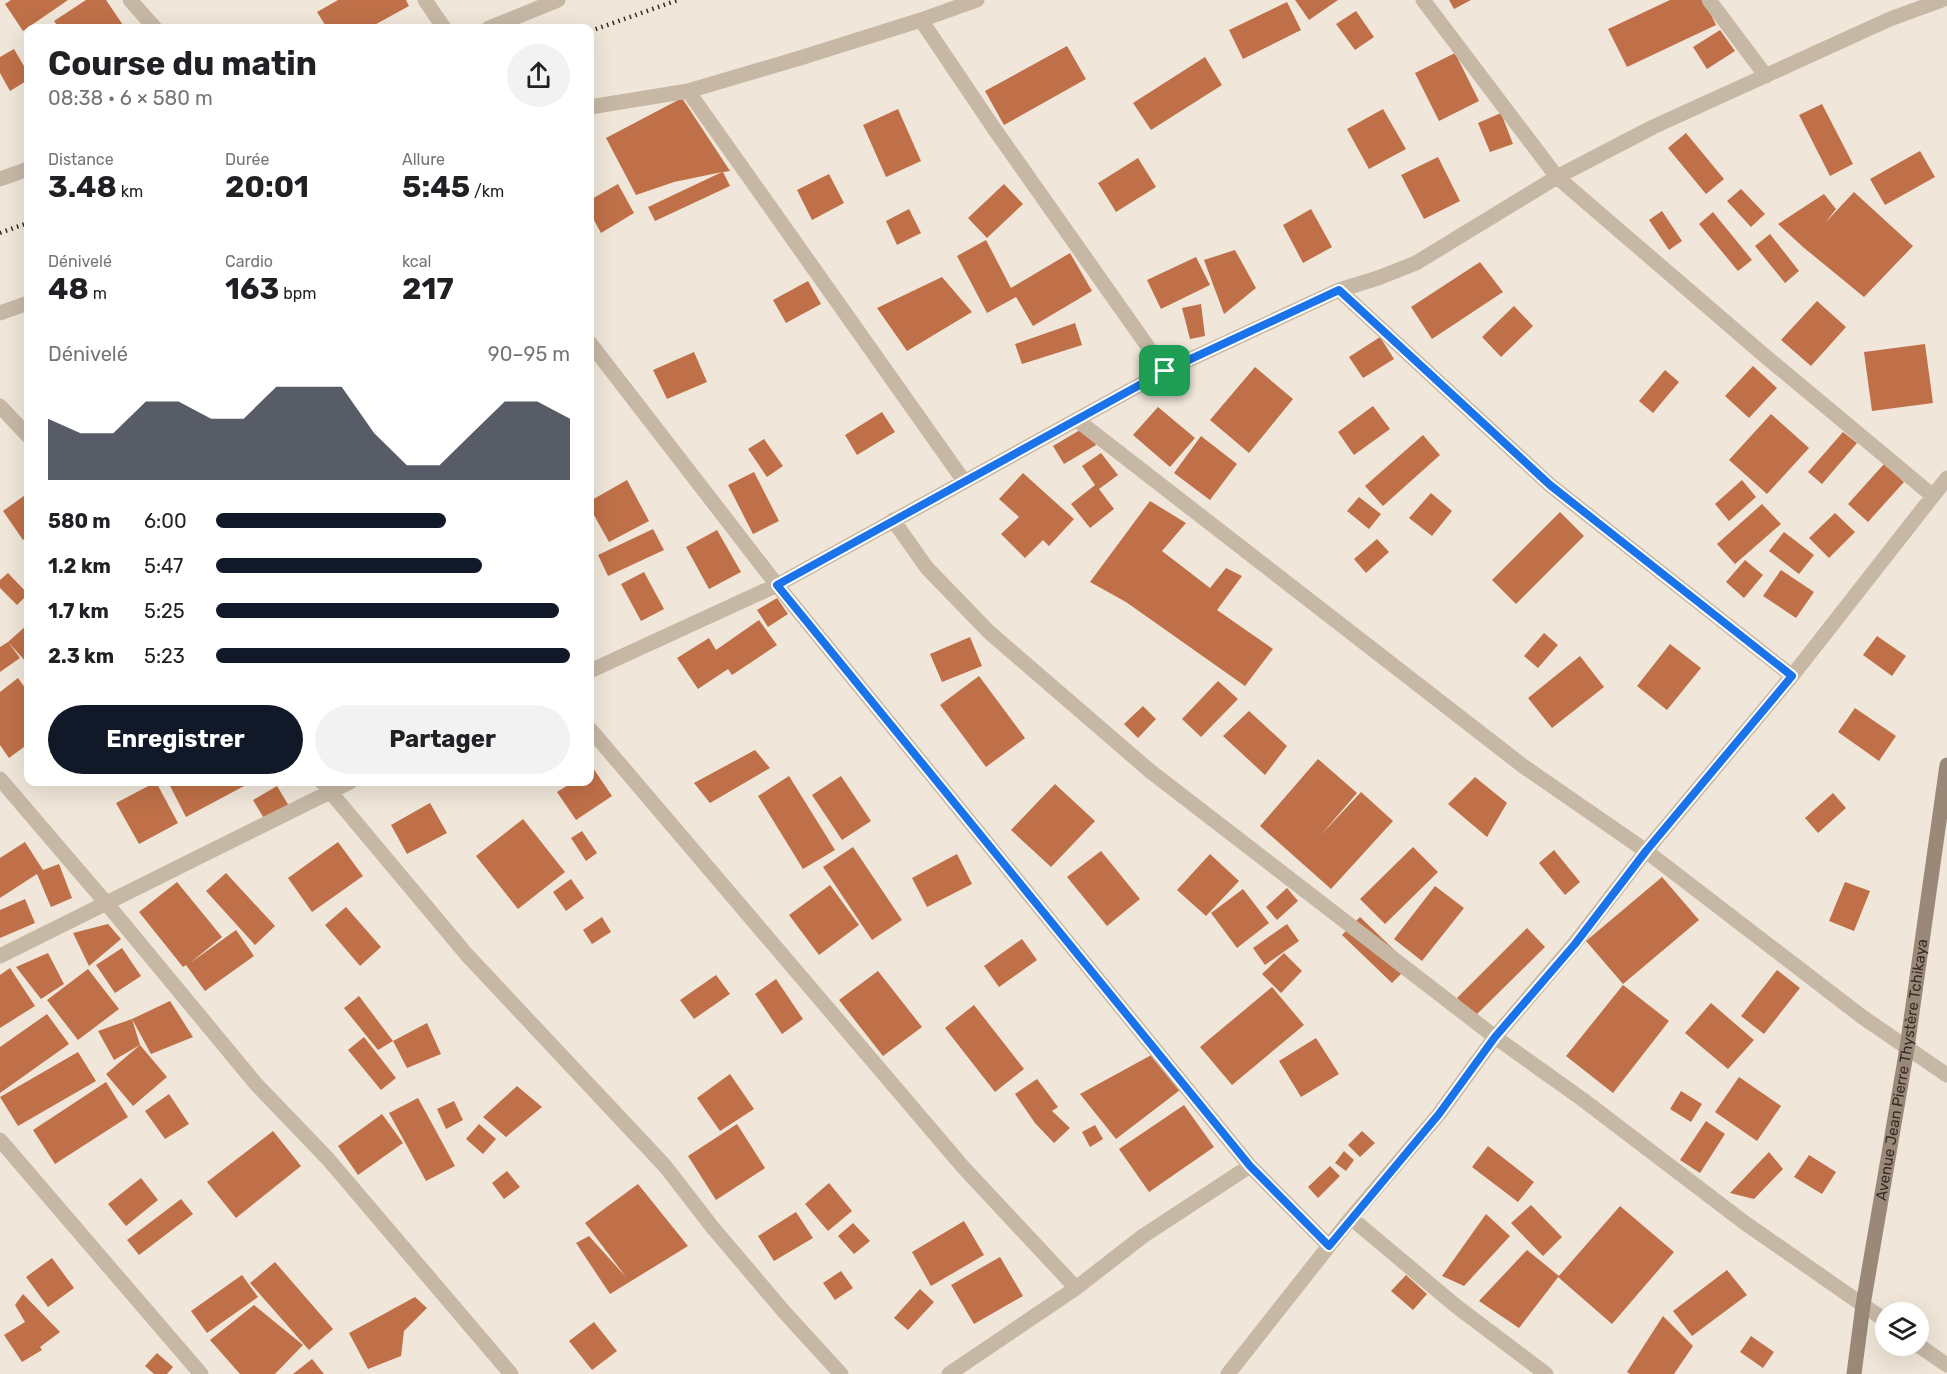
<!DOCTYPE html>
<html lang="fr">
<head>
<meta charset="utf-8">
<style>
	:root { --surface:#fff; --page:#f2f2f2; --text:#202124; --muted:#757577; --accent:#111827 }
	body { margin:0; font-family:Rubik,sans-serif; background:var(--page); color:var(--text); height:100vh; display:flex; flex-direction:column; font-size:22px; white-space:nowrap }
	* { box-sizing:border-box; margin:0 }
	p { font-size:20px; color:var(--muted) }
	.icon { flex:none; width:33px; height:33px; fill:none; stroke:currentColor; stroke-width:2; stroke-linecap:round; stroke-linejoin:round }
	.map { position:relative; flex:1; overflow:hidden }
	.side { position:absolute; left:24px; top:24px; width:570px; height:762px; display:flex; flex-direction:column; background:var(--surface); border-radius:12px; box-shadow:0 6px 24px #0002 }
	.side>* { flex:none }
	.tools { position:absolute; left:1875px; top:1302px; display:grid; gap:12px }
	.tools a { display:grid; place-items:center; width:54px; height:54px; border-radius:50%; background:var(--surface); box-shadow:0 6px 24px #0002; font-size:30px }
	.pin { position:absolute; display:grid; place-items:center; width:51px; height:51px; color:#fff; margin:-26px; border-radius:12px; box-shadow:0 3px 9px #0006 }
	.round { display:grid; place-items:center; flex:none; width:63px; height:63px; border-radius:32px; background:var(--page) }
	.summary { display:flex; align-items:center; justify-content:space-between; height:102px; padding:0 24px }
	h1 { font-size:33px; font-weight:700; line-height:45px }
	.figures { display:grid; grid-template-columns:repeat(3,1fr); gap:9px; height:102px; padding:6px 24px }
	.figures div { display:grid; align-content:center }
	.figures b { font-size:30px; font-weight:700 }
	.figures small { font-size:16px; font-weight:400 }
	.figures p { font-size:16px }
	.chart { height:168px; padding:12px 24px }
	.chart p { display:flex; justify-content:space-between }
	.chart svg { width:100%; height:108px; margin-top:6px; fill:var(--accent); opacity:.7 }
	.cta { display:flex; gap:12px; margin-top:auto; padding:12px 24px }
	.cta a { flex:1; height:69px; border-radius:36px; background:var(--accent); color:#fff; font-size:24px; font-weight:700; line-height:69px; text-align:center }
	.cta a+a { background:var(--page); color:var(--text) }
	ul { padding:0 24px; list-style:none; font-size:20px }
	li { display:grid; grid-template-columns:96px 72px 1fr; align-items:center; height:45px }
	li i { height:15px; border-radius:8px; background:var(--accent) }
	.map>svg:first-child { display:block }
	.building { fill:#bf7048 }
	.lines { fill:none; stroke-linecap:round; stroke-linejoin:round }
	.street { stroke:#c7b8a6; stroke-width:15 }
	.secondary { stroke:#9a8878; stroke-width:15 }
	.rail { stroke:#342c27; stroke-width:4.5; stroke-dasharray:1.5 4.5; stroke-linecap:butt }
	.route-casing { stroke:#fff; stroke-width:12 }
	.route { stroke:#1a73e8; stroke-width:8 }
	.labels { text-anchor:middle; dominant-baseline:central; stroke-width:6; stroke-linejoin:round; paint-order:stroke }
	.street-label { font-size:15px; fill:#342c27; stroke:#f8f1e6 }
</style>
</head>
<body>
<div class="map">
<svg width="1947" height="1374" viewBox="0 0 1947 1374">
	<rect width="100%" height="100%" fill="#f0e7da"/>
	<path class="building" d="M11,0H68L23,31L5,4Z
		M86,0H106L125,28H59L54,21Z
		M338,0H406L409,6L369,28H327L317,12Z
		M1295,0H1338L1309,20Z
		M1449,0H1471L1454,9Z
		M1670,0H1704L1716,25L1627,67L1608,29Z
		M1287,2L1301,30L1243,59L1229,30Z
		M1356,11L1374,37L1355,50L1336,24Z
		M1720,30L1735,51L1707,69L1693,47Z
		M1067,46L1086,79L1004,125L985,91Z
		M14,49L28,73V80L10,91L0,73V57Z
		M1455,53L1479,101L1439,121L1415,73Z
		M1205,57L1222,85L1151,130L1133,103Z
		M682,98L730,171L723,172L730,186L655,221L648,207L722,172L674,182L636,195L606,138Z
		M1822,104L1853,164L1830,176L1799,115Z
		M898,109L921,161L886,177L863,125Z
		M1383,109L1406,149L1369,169L1347,129Z
		M1501,113L1513,144L1490,152L1478,123Z
		M1686,133L1724,179L1706,194L1668,148Z
		M1920,151L1935,177L1885,205L1870,179Z
		M1438,157L1460,201L1424,219L1401,175Z
		M1138,158L1156,187L1116,212L1098,183Z
		M829,174L844,203L812,220L797,190Z
		M618,184L634,213L601,233L590,213V200Z
		M1004,184L1023,204L987,238L968,218Z
		M1741,189L1765,214L1751,227L1727,201Z
		M1854,192L1913,246L1864,297L1803,247L1778,224L1824,194L1836,209L1825,223Z
		M909,209L921,233L897,245L886,221Z
		M1311,209L1332,247L1303,263L1283,225Z
		M1662,211L1682,241L1669,250L1649,220Z
		M1713,212L1752,260L1738,271L1699,224Z
		M1770,234L1799,271L1785,283L1755,246Z
		M986,240L1011,288L1070,253L1092,291L1033,326L1016,297L987,313L957,256Z
		M1235,250L1256,288L1224,314L1204,260Z
		M1196,257L1210,285L1161,309L1147,280Z
		M1480,262L1503,292L1432,339L1411,307Z
		M942,277L972,312L907,351L877,308Z
		M808,281L821,304L786,323L773,300Z
		M1817,301L1846,327L1811,366L1781,340Z
		M1201,304L1205,336L1190,339L1182,308Z
		M1514,306L1533,326L1501,357L1482,337Z
		M1075,323L1082,345L1022,364L1015,344Z
		M1380,337L1394,359L1363,378L1349,357Z
		M1925,344L1933,403L1872,411L1864,352Z
		M694,352L707,382L667,399L653,370Z
		M1753,366L1777,388L1749,418L1725,396Z
		M1255,367L1293,399L1249,453L1210,420Z
		M1665,370L1679,382L1653,413L1639,401Z
		M1373,406L1390,429L1354,455L1338,432Z
		M1158,407L1195,438L1170,467L1133,435Z
		M882,412L895,432L857,455L845,435Z
		M1771,414L1809,448L1767,494L1729,460Z
		M1085,427L1096,445L1064,464L1053,446Z
		M1843,432L1857,443L1822,484L1808,472Z
		M1423,435L1440,455L1383,506L1365,486Z
		M1201,436L1237,464L1210,500L1174,473Z
		M764,439L783,466L767,477L748,449Z
		M1101,453L1118,475L1099,489L1114,509L1090,528L1071,504L1095,485L1082,466Z
		M1884,464L1904,482L1868,522L1848,504Z
		M754,472L779,521L753,534L728,485Z
		M1023,473L1074,519L1049,546L1043,540L1025,558L1001,534L1019,517L999,499Z
		M627,480L649,521L609,542L590,508V501Z
		M1742,480L1756,497L1729,521L1715,504Z
		M28,493V536L23,540L3,511Z
		M1431,493L1452,511L1432,536L1409,518Z
		M1359,497L1381,514L1369,529L1347,511Z
		M1150,501L1186,523L1162,551L1210,588L1226,568L1242,576L1217,610L1273,649L1245,686L1126,602L1090,582Z
		M1762,504L1781,524L1735,564L1717,544Z
		M1560,512L1584,536L1516,604L1492,580Z
		M1835,513L1855,532L1829,558L1809,538Z
		M653,529L664,550L608,576L598,555Z
		M717,530L741,572L709,589L686,547Z
		M1784,532L1814,555L1799,574L1769,551Z
		M1377,539L1389,552L1366,573L1354,559Z
		M1745,560L1763,575L1744,598L1726,582Z
		M1781,570L1814,592L1796,618L1763,596Z
		M644,572L664,609L641,621L621,584Z
		M8,573L28,594L17,605L0,588V580Z
		M777,598L788,614L768,627L757,610Z
		M759,620L777,645L732,675L728,669L698,689L677,658L709,638L716,650Z
		M27,625L28,627V664L8,642Z
		M1544,633L1558,645L1538,668L1524,656Z
		M1877,636L1906,656L1892,676L1863,655Z
		M970,637L982,666L942,682L930,654Z
		M8,642L20,658L0,672V647Z
		M1670,644L1701,668L1667,710L1637,686Z
		M1580,656L1604,687L1552,728L1528,698Z
		M979,676L1025,738L986,767L940,705Z
		M18,678L28,692V744L9,758L0,745V692Z
		M1218,681L1238,699L1201,737L1182,719Z
		M1143,706L1156,719L1138,738L1124,724Z
		M1855,708L1896,736L1879,761L1838,732Z
		M1249,711L1287,746L1265,775L1223,736Z
		M755,750L770,768L710,803L694,783Z
		M1318,759L1357,793L1320,836L1361,792L1393,821L1331,889L1260,826Z
		M593,768L612,796L576,820L557,792L573,782H590V770Z
		M789,776L835,850L803,869L758,796Z
		M841,776L871,821L842,840L812,795Z
		M1475,777L1507,803L1487,837L1448,804Z
		M156,782L178,823L139,844L116,803Z
		M168,782H244L246,785L186,817Z
		M1055,784L1095,821L1051,867L1011,830Z
		M277,786L289,806L265,820L253,800Z
		M1833,793L1846,808L1818,833L1805,818Z
		M430,803L447,833L407,854L391,825Z
		M523,819L565,872L518,909L476,856Z
		M582,831L597,853L586,861L571,838Z
		M25,842L43,870L59,864L72,898L51,907L37,874L0,898V858Z
		M338,842L363,876L312,912L288,878Z
		M853,847L902,920L872,940L823,867Z
		M1413,847L1438,872L1385,924L1360,899Z
		M1554,850L1580,882L1565,895L1539,863Z
		M1101,851L1140,899L1107,926L1067,877Z
		M957,854L972,884L927,907L912,878Z
		M1210,854L1239,881L1206,916L1177,890Z
		M226,873L275,926L255,945L206,891Z
		M1662,877L1699,920L1623,984L1586,941Z
		M571,879L584,898L566,911L553,892Z
		M177,882L222,937L190,963L236,930L254,956L205,991L186,965L183,967L139,912Z
		M1845,882L1870,891L1854,931L1829,921Z
		M830,885L859,925L819,955L789,915Z
		M1435,886L1464,908L1422,961L1394,939Z
		M1287,888L1298,901L1277,920L1266,907Z
		M1243,889L1269,923L1237,948L1211,913Z
		M25,899L35,923L0,938V910Z
		M346,907L381,947L360,966L325,925Z
		M602,917L611,932L592,944L583,930Z
		M1360,917L1410,965L1392,983L1342,935Z
		M108,924L121,939L89,966L73,933Z
		M1287,924L1299,941L1265,965L1253,948Z
		M1527,928L1545,947L1475,1016L1457,998Z
		M1022,939L1037,960L999,987L984,966Z
		M122,948L141,976L115,993L96,965Z
		M48,953L64,984L41,999L16,967Z
		M1284,953L1302,971L1281,993L1262,974Z
		M10,968L35,1006L0,1028V975Z
		M88,969L119,1009L78,1040L47,1000Z
		M1777,970L1800,988L1764,1034L1741,1016Z
		M878,971L922,1027L883,1056L839,1000Z
		M716,975L730,994L694,1019L680,1000Z
		M776,979L803,1019L782,1034L755,994Z
		M1623,985L1669,1021L1613,1093L1566,1056Z
		M1272,987L1304,1025L1232,1085L1200,1047Z
		M359,996L393,1041L378,1050L344,1008Z
		M170,1001L193,1037L151,1054L132,1019L140,1045L167,1077L133,1106L106,1074L140,1045L114,1060L98,1031L132,1019Z
		M1711,1003L1754,1040L1728,1069L1685,1033Z
		M974,1005L1024,1069L995,1092L945,1028Z
		M47,1014L69,1044L0,1093V1047Z
		M427,1023L441,1054L407,1068L393,1041Z
		M364,1037L396,1078L381,1090L348,1050Z
		M1316,1038L1339,1074L1301,1097L1279,1061Z
		M78,1052L96,1081L18,1126L0,1097Z
		M1155,1053L1180,1090L1116,1139L1080,1094Z
		M730,1074L754,1109L720,1131L697,1098Z
		M1739,1077L1781,1106L1757,1141L1715,1112Z
		M1037,1079L1058,1107L1052,1111L1070,1128L1054,1143L1035,1123L1015,1094Z
		M106,1082L128,1117L55,1164L33,1130Z
		M517,1086L542,1107L506,1137L483,1117Z
		M1681,1091L1702,1104L1691,1122L1670,1109Z
		M169,1094L189,1124L165,1139L145,1111Z
		M418,1098L455,1166L426,1181L389,1113Z
		M454,1101L463,1120L446,1129L437,1109Z
		M1184,1105L1214,1147L1149,1192L1119,1149Z
		M382,1114L403,1143L358,1175L338,1146Z
		M1706,1121L1725,1134L1700,1173L1680,1160Z
		M479,1124L496,1139L483,1154L466,1139Z
		M737,1124L765,1168L716,1200L688,1156Z
		M1095,1125L1103,1139L1090,1147L1082,1132Z
		M273,1131L301,1166L236,1218L207,1182Z
		M1362,1131L1375,1143L1360,1157L1348,1145Z
		M1488,1146L1534,1182L1518,1202L1472,1167Z
		M1344,1151L1354,1160L1346,1171L1335,1163Z
		M1769,1152L1783,1169L1754,1199L1730,1193Z
		M1809,1155L1836,1172L1822,1194L1794,1177Z
		M1330,1166L1340,1176L1318,1198L1308,1187Z
		M507,1171L520,1187L504,1199L492,1183Z
		M141,1178L158,1200L126,1226L108,1204Z
		M829,1183L852,1211L828,1231L805,1204Z
		M638,1184L688,1246L610,1294L576,1243L589,1236L626,1277L585,1223Z
		M181,1199L193,1214L139,1255L127,1240Z
		M1531,1205L1562,1237L1543,1256L1511,1223Z
		M1620,1206L1674,1252L1612,1324L1558,1277Z
		M796,1212L813,1238L774,1261L758,1236Z
		M1486,1214L1510,1236L1464,1286L1442,1276Z
		M964,1221L984,1255L931,1286L912,1252Z
		M853,1223L870,1241L854,1254L838,1236Z
		M1527,1250L1559,1276L1519,1328L1479,1301Z
		M1000,1257L1023,1296L974,1324L951,1285Z
		M52,1258L74,1288L48,1307L26,1277Z
		M275,1262L333,1329L309,1350L250,1283Z
		M1727,1270L1747,1295L1692,1336L1673,1311Z
		M841,1271L853,1288L835,1300L823,1283Z
		M242,1275L258,1297L207,1333L191,1311Z
		M1406,1275L1427,1294L1413,1310L1391,1291Z
		M920,1289L934,1302L908,1330L894,1318Z
		M23,1294L60,1332L40,1347L42,1350L22,1362L4,1335L25,1322L15,1305Z
		M415,1297L427,1308L404,1331L401,1356L368,1369L349,1333Z
		M254,1305L303,1345L275,1374H240L210,1340Z
		M1663,1316L1693,1346L1674,1374H1630L1627,1372Z
		M594,1322L617,1351L592,1370L569,1341Z
		M1751,1336L1774,1352L1763,1368L1740,1352Z
		M157,1353L173,1367L167,1374H154L145,1366Z
		M312,1359L324,1374H293Z"/>
	<g class="lines">
		<path class="street" d="M130,0L155,28
			M425,0L444,28
			M1423,0L1557,177L1765,356L1933,496
			M1709,0L1766,76
			M921,20L993,127L1165,371
			M489,28L558,0
			M688,91L964,481
			M590,107L688,91L800,58L921,20L977,0
			M0,179L28,169
			M1339,290L1550,485L1792,676
			M0,313L28,303
			M590,343L777,585L1250,1166
			M0,406L28,436
			M1077,420L1523,766L1646,851L1861,1016L1947,1075
			M893,520L927,568L989,632L1150,771L1495,1037L1582,1099L1745,1223L1886,1321
			M590,671L777,585L1165,371L1339,290L1378,278L1416,263L1557,177L1653,127L1890,19L1942,0
			M590,729L963,1167L1076,1288
			M0,779L107,904L256,1084L328,1159L511,1374
			M322,782L467,955L665,1166L713,1228L786,1314L841,1374
			M0,956L350,782
			M0,1140L201,1374
			M1351,1218L1456,1306L1546,1374
			M1918,1345L1947,1365
			M949,1374L1076,1288L1143,1236L1250,1166L1329,1246
			M1228,1374L1351,1218L1439,1114L1495,1037L1575,943L1646,851L1792,676L1947,478"/>
		<path class="secondary" id="s1" d="M1854,1374L1863,1305L1907,1048L1947,765"/>
		<path class="rail" d="M590,31L678,0
			M0,233L28,223"/>
	</g>
	<g class="lines">
		<defs>
			<path id="route" d="M1339,290L1550,485L1792,676L1646,851L1575,944L1495,1037L1439,1114L1329,1246L1250,1166L777,585L1165,371Z"/>
		</defs>
		<use href="#route" class="route-casing"/>
		<use href="#route" class="route"/>
	</g>
	<g class="labels">
		<g class="street-label">
			<text stroke="none"><textPath href="#s1" startOffset="308">Avenue Jean Pierre Thystère Tchikaya</textPath></text>
		</g>
	</g>
</svg>
<div class="tools">
<a><svg class="icon" aria-label="layers" viewBox="0 0 24 24"><path d="M12 4l9 5-9 5-9-5zM3 14l9 5 9-5"/></svg></a>
</div>
<div class="pin" style="left:1165px;top:371px;background:#1e9e55"><svg class="icon" aria-label="arrive" viewBox="0 0 24 24"><path d="M6 21V4h12l-3 4 3 4H6"/></svg></div>
<section class="side">
<div class="summary"><div><h1>Course du matin</h1><p>08:38 · 6 × 580 m</p></div><a class="round"><svg class="icon" aria-label="share" viewBox="0 0 24 24"><path d="M12 15V3M7 8l5-5 5 5M5 13v7h14v-7"/></svg></a></div>
<div class="figures">
<div><p>Distance</p><b>3.48<small> km</small></b></div>
<div><p>Durée</p><b>20:01</b></div>
<div><p>Allure</p><b>5:45<small> /km</small></b></div>
</div>
<div class="figures">
<div><p>Dénivelé</p><b>48<small> m</small></b></div>
<div><p>Cardio</p><b>163<small> bpm</small></b></div>
<div><p>kcal</p><b>217</b></div>
</div>
<div class="chart"><p><span>Dénivelé</span>90–95 m</p>
<svg viewBox="0 0 160 44" preserveAspectRatio="none"><path d="M0 44V19L10 25L20 25L30 12L40 12L50 19L60 19L70 6L80 6L90 6L100 25L110 38L120 38L130 25L140 12L150 12L160 19V44z"/></svg>
</div>
<ul>
<li><b>580 m</b>6:00<i style="width:65%"></i></li>
<li><b>1.2 km</b>5:47<i style="width:75%"></i></li>
<li><b>1.7 km</b>5:25<i style="width:97%"></i></li>
<li><b>2.3 km</b>5:23<i style="width:100%"></i></li>
</ul>
<div class="cta"><a>Enregistrer</a><a>Partager</a></div>
</section>
</div>
</body>
</html>
